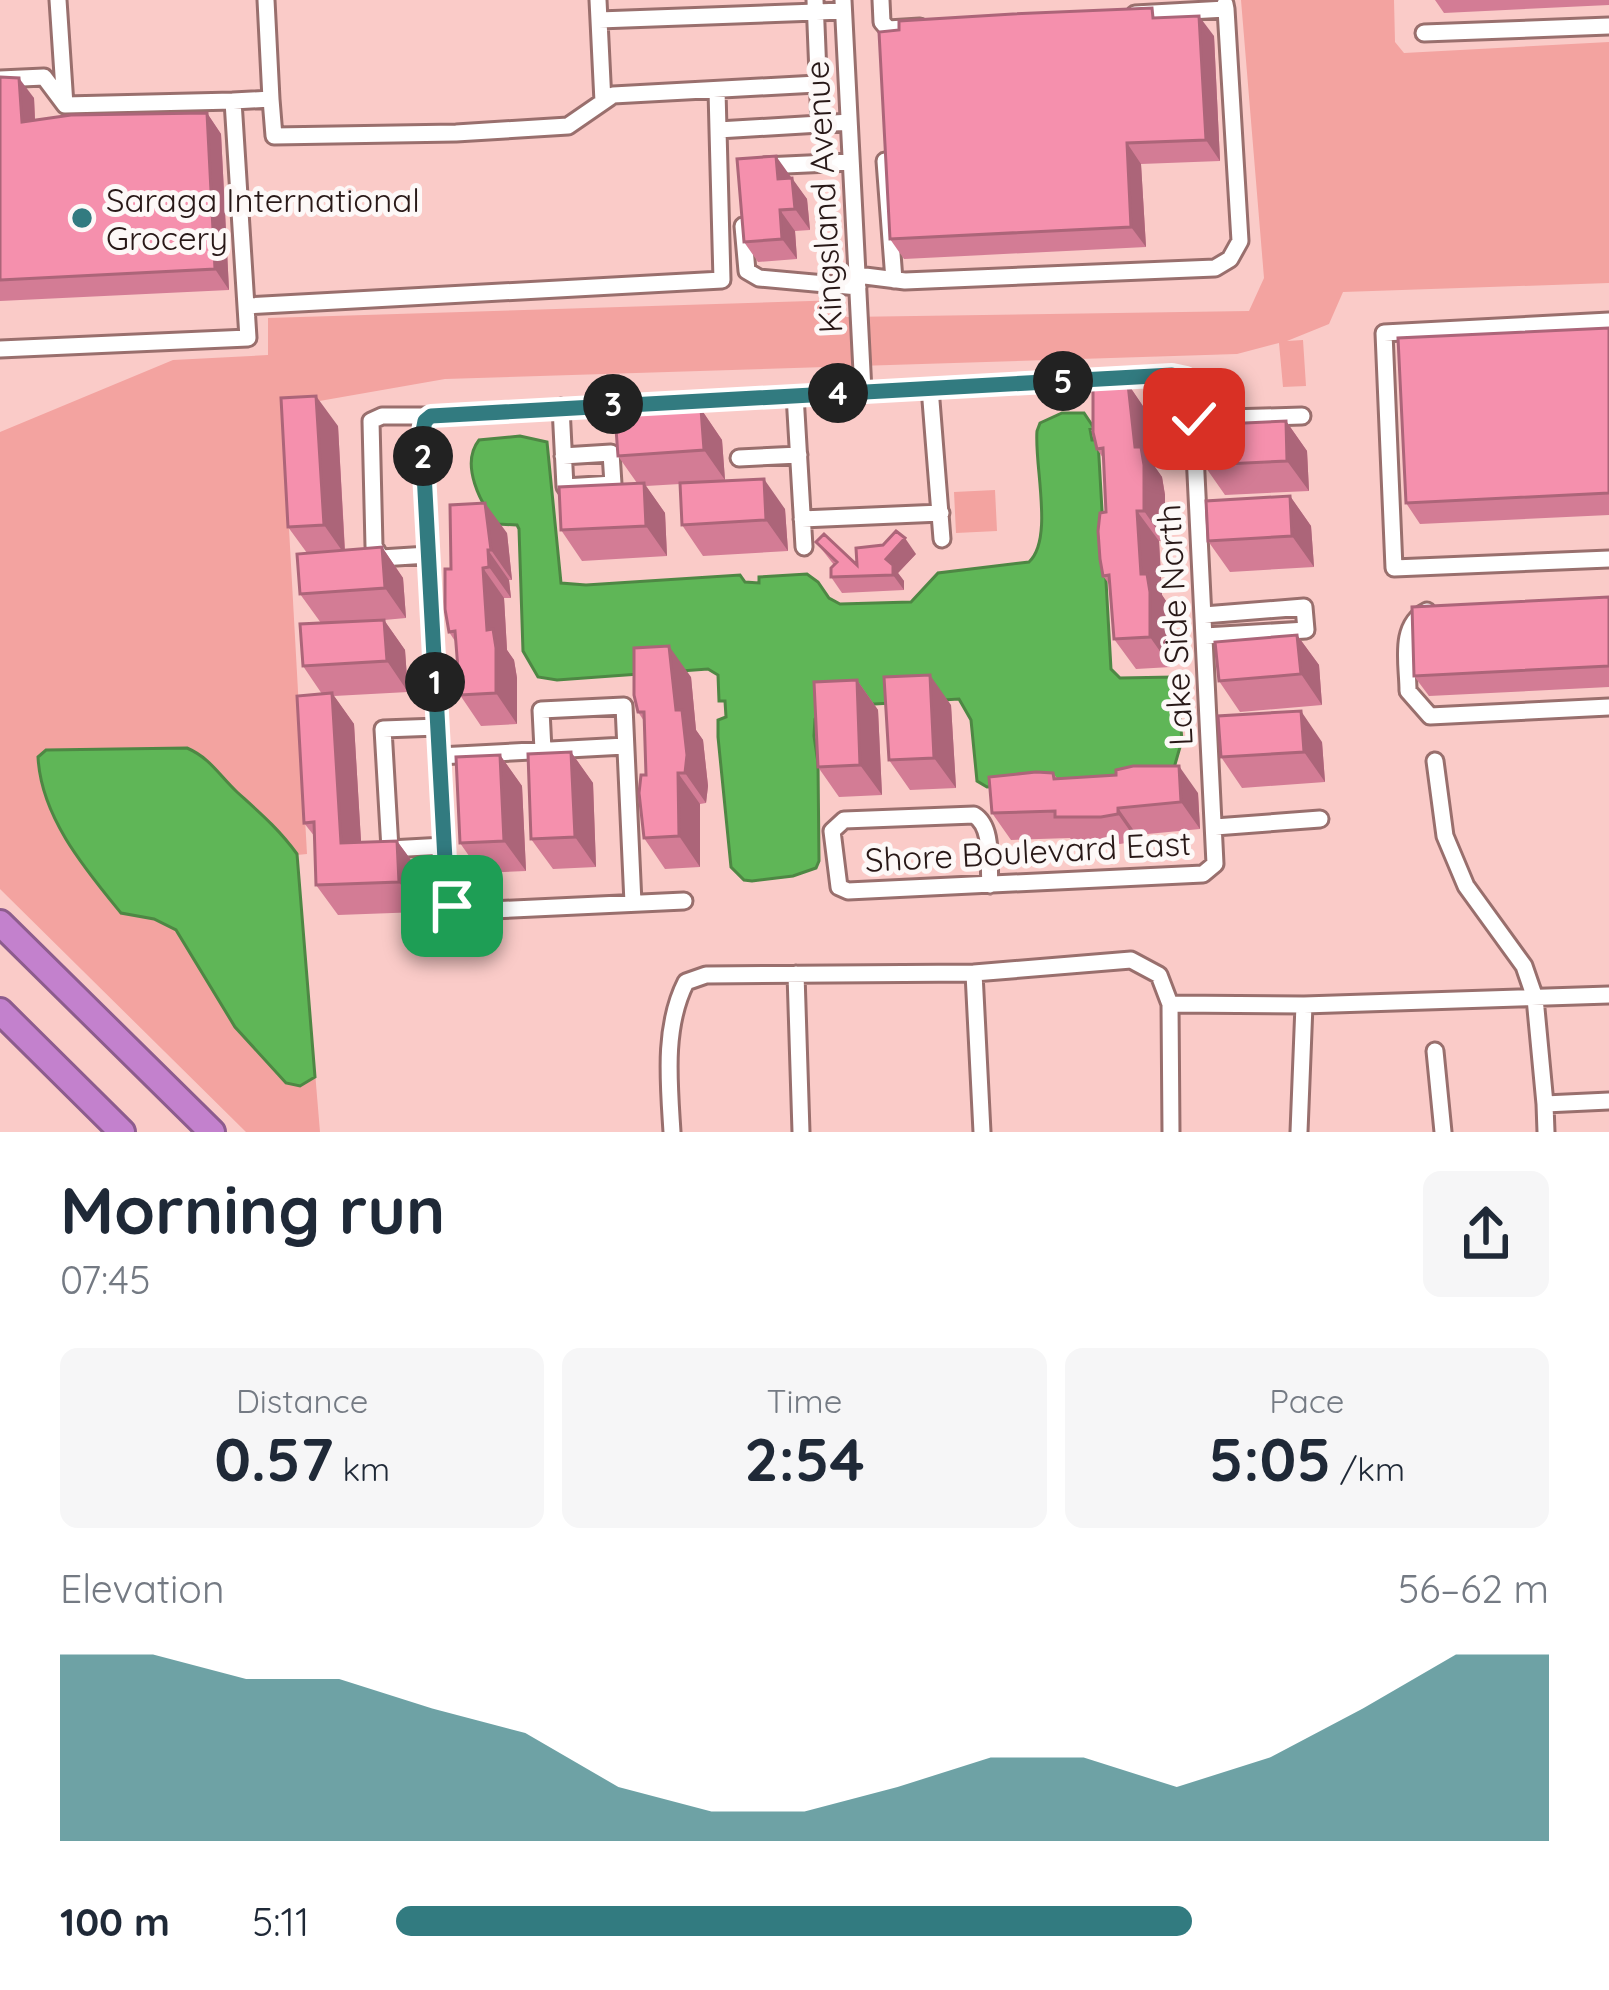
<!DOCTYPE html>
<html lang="en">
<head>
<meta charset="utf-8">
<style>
	:root { --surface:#fff; --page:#f6f6f7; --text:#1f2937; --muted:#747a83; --accent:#327b80 }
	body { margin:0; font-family:Quicksand,sans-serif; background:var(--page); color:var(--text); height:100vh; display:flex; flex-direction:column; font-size:45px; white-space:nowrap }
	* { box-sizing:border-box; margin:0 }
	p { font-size:39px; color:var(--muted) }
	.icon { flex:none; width:66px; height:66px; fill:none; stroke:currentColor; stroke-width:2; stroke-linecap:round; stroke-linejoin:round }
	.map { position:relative; height:1132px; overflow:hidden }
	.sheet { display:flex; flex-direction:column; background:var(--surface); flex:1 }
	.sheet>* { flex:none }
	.pin { position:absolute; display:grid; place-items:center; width:102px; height:102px; color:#fff; margin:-51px; border-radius:24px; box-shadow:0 6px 18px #0006 }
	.km { position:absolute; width:60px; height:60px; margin:-30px; border-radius:50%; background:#222; color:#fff; font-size:33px; line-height:60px; text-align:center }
	.round { display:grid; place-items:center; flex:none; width:126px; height:126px; border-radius:18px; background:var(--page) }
	.head { display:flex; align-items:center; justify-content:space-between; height:204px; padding:0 60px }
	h1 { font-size:66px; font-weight:700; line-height:90px }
	.figures { display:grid; grid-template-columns:repeat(3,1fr); gap:18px; height:204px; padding:12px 60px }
	.figures div { display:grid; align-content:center; border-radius:18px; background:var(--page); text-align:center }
	.figures b { font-size:60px; font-weight:700 }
	.figures small { font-size:33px; font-weight:400 }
	.figures p { font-size:33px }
	.chart { height:336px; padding:24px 60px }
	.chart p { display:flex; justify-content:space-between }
	.chart svg { width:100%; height:216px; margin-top:12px; fill:var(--accent); opacity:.7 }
	ul { padding:0 60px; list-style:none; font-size:39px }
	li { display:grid; grid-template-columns:192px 144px 1fr; align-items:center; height:90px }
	li i { height:30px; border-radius:15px; background:var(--accent) }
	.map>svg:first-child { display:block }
	.green { fill:#f3a3a0 }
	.water { fill:#5fb657; stroke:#4e8744; stroke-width:3 }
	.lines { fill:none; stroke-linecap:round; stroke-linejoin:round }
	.minor-casing { stroke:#996f6d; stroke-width:21 }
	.highway-casing { stroke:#8d5c8d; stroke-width:30 }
	.minor { stroke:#fff; stroke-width:15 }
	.highway { stroke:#c381cd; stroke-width:24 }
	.wall { fill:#d37c95 }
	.shaded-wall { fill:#ac6579 }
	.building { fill:#f590ad; stroke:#ac6579; stroke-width:3 }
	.route-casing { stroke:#fff; stroke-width:24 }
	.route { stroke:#327b80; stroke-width:15 }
	.poi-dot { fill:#327b80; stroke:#fdf8f7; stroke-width:4.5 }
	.labels { text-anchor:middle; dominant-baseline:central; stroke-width:10; stroke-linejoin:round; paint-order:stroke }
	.street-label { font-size:33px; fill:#281817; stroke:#fdf8f7 }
	.poi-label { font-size:33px; fill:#281817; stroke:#fdf8f7; text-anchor:start }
</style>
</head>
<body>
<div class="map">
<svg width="1609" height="1132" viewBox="0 0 1609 1132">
	<rect width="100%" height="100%" fill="#facbc8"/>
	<path class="green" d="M1241,0H1394L1395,42L1404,53L1609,42V283L1343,292L1329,324L1287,341L1303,340L1306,386L1283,387L1279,343L1237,354L445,379L308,403L283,420L307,854L297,855L320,1132H246L0,889V432L173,360L268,355V318L843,300L846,317L1249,311L1264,278Z
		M995,490L997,531L956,533L954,492Z"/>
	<path class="water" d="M1062,413H1084L1094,428L1090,429L1092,440H1098L1111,669L1120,678L1174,677L1180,683L1178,691L1172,692L1173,708H1179L1182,740L1172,775L987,787L977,781L971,720L959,699L824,707L815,719L814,736L818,763L819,861L816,868L793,876L752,881L744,880L731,867L718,737V720L726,717L725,701H719L718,675L708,669L557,680L538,677L523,651L519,529L517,525L498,524C480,504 460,464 479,440L520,436L547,442L561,583L586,585L740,575L745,582L759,583V577L807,574L818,582L829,598L840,604L911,602L938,573L1029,562C1054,539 1034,465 1037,431L1040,423Z
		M187,748C210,758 219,775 237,792C259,812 279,829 297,854L315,1077L300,1086L286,1083L235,1027L176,930L154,919L121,913C85,869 41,817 38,757L46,750Z"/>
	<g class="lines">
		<defs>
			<path id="minor" d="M58,0L65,105
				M598,0L603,102
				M815,0L820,124L849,122
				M843,0L863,391
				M881,0L882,22L888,29L920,27
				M1135,14L1226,9L1225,4
				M599,20L843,11
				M1424,33L1609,26
				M0,79L44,77L65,105L233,101
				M717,90L718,130
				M271,99L274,136L456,133L568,126L613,95L817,84
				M885,161L894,280
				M764,166L851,162
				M743,226L747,271L759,278L858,287
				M857,275L905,281L1215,268L1230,259L1240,241L1226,9
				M246,306L722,280L718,130L820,124
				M1609,321L1384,333L1394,568L1609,559
				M0,349L248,338L233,101L271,99L266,0
				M930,388L942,539
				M795,395L804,547
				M561,407L565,487L613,484L611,453L563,456
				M1194,419L1302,416
				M739,458L799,455
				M802,519L941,513
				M428,555L381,558L374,546L371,421L382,416H431
				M1427,611C1398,626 1408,663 1408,691L1430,716L1609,707
				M1204,615L1304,607L1306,630L1205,636
				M438,727L383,729L390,849L444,846
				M543,750L541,710L624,706L633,903
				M439,756L625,746
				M1435,761L1445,836L1466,886L1524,966L1535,998L1545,1104L1609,1101
				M1215,827L1320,819
				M684,901L470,911L452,906L447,897L422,435L425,421L431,416L1172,375L1187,378L1192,392L1215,864L1203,874L848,891L839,887L832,831L844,820L974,815C994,827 988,863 990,885
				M796,974L801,1132
				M1435,1051L1443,1132
				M1545,1104L1546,1132
				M672,1132C669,1083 663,1027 686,982L706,975L974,973
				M982,1132L974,973L1131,960L1159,975L1170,1004
				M1171,1132L1170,1004L1304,1005L1609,995
				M1299,1132L1304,1005"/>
			<path id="highway" d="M0,923L212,1132
				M0,1011L122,1132"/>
		</defs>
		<use href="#minor" class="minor-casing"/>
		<use href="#highway" class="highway-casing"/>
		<use href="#minor" class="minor"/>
		<use href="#highway" class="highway"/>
	</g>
	<path class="wall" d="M1435,0H1609V5L1444,13Z
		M1159,18L1214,36L1220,161L1141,164L1146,247L904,259L890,239L899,30Z
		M0,77L34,98L35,120L207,113L221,134L229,290L0,301Z
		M791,178L807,199L810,230L795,231L797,259L758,262L744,242Z
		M1609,328V515L1420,524L1406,503Z
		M1128,384L1149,415L1155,467L1162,477L1165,495V541H1159L1162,595L1168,604L1172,622L1171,667L1136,669L1114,639L1109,584L1103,576L1106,512L1103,458L1097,449Z
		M701,409L722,440L725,480L785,509L788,551L703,556L682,525L680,484L646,486L665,513L667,556L582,561L561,530L637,483L618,456Z
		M1286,421L1307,451L1309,491L1225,495L1204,465Z
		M338,426L345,550L382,547L403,578L406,618L384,620L405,650L408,692L334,696L354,724L361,842L397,841L419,871L420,912L338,915L316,885L315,837L304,823L322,694L303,666L321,623L300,594L307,553L288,527Z
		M1290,496L1311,526L1314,567L1230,572L1208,541Z
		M507,533L512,580H509L511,598H504L507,650L514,660L517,678V724L481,726L460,695L455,641L449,632L451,569Z
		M816,542L857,565L916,554L898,573L904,581V590L842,593L831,577L834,565Z
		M1609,597V687L1429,696L1414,676Z
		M1297,635L1319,665L1322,705L1240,712L1219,681Z
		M691,677L696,730L703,740L708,786L706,803L700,804V867L665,869L644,838L646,775L644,721L638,712Z
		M857,680L878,710L882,795L839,797L818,767Z
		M951,705L956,788L910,790L889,760Z
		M1322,742L1325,782L1242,788L1221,757Z
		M571,752L593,783L596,867L553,869L531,839Z
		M500,755L522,786L526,871L481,873L460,843Z
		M1053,773L1058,779L1198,793L1200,829L1137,835V841L1120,844H1074L1070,838L1011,840L992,813Z"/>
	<path class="shaded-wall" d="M1199,16L1214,36L1220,161L1206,140Z
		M19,78L34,98L36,143L22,122Z
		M207,113L221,134L229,290L215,269Z
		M1127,143L1141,164L1146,247L1131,227Z
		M776,156L791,177L792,200L778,179Z
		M792,178L807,199L810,230L795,209Z
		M780,210L795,231L797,259L782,239Z
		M1128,384L1149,415L1155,467L1162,477L1165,495V541L1144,511Z
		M316,396L338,426L345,555L324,525Z
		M701,409L722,440L725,480L704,450Z
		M1286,421L1307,451L1309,491L1287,461Z
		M764,479L785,509L788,551L766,520Z
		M644,483L665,513L667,556L646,526Z
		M1290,496L1311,526L1314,567L1292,536Z
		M485,503L507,533L512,580L491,550Z
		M1137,511L1159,541L1162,595L1168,604L1172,622L1171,667L1150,637L1141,574Z
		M905,538L916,554L898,573L904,581V590L893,575L886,559Z
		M382,547L403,578L406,618L385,588Z
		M488,550L509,580L511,598L489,567Z
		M483,568L504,598L507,650L514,660L517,678V724L496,693L487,630Z
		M384,620L405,650L408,692L387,661Z
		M1297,635L1319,665L1322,705L1301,674Z
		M669,646L691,677L696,730L703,740L708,786L706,803L685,773L676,710Z
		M930,675L951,705L956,788L934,758Z
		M857,680L878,710L882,795L860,765Z
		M332,693L354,724L363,874L341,843Z
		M1301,711L1322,742L1325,782L1304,752Z
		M571,752L593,783L596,867L575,837Z
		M500,755L522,786L526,871L504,841Z
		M1179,766L1198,793L1200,829L1181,802Z
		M678,773L700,804V867L679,836Z
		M1118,808L1137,835V841L1118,814Z
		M397,841L419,871L420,912L399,882Z"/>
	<path class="building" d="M1152,8L1153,18L1199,16L1206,140L1127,143L1131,227L890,239L879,32L899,30V21L1013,14Z
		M0,77L19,78L22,122L71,115L207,113L215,269L0,280Z
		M776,156L778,179L792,178L795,209L780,210L782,239L744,242L737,159Z
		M1609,328V493L1406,503L1398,338Z
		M1128,384L1135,447H1141L1144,465V511H1137L1141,574H1147L1150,592V637L1114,639L1109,575L1103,576L1100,559L1098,531L1100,513L1106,512L1103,448L1097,449L1093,432V386Z
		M316,396L324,525L288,527L281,398Z
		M701,409L704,450L618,456L615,415Z
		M1286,421L1287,461L1204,465L1202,425Z
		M764,479L766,520L682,525L680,483Z
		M644,483L646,526L561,530L559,487Z
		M1290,496L1292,536L1208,541L1206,501Z
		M485,503L491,550H488L489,567L483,568L487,630L493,629L496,648V693L460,695L455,631L449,632L445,609V569H451L450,505Z
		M896,531L905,538L886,559L893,565V575L831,577V568L837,562L816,542L824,534L857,565L856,548L883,545Z
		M382,547L385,588L300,594L297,554Z
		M1609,597V666L1414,676L1412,607Z
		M384,620L387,661L303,666L300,624Z
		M1297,635L1301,674L1219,681L1215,642Z
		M669,646L676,710H682L687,755L685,773H678L679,836L644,838L639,793L641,775H646L644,712H638L634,695V648Z
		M930,675L934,758L889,760L884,677Z
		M857,680L860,765L818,767L814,682Z
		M332,693L341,843L397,841L399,882L316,885L314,822L304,823L297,696Z
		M1301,711L1304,752L1221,757L1218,716Z
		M571,752L575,837L531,839L528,754Z
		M500,755L504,841L460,843L456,757Z
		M1133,766H1179L1181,802L1118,808V814L1101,817H1055V811L992,813L989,777L1036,772L1053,773L1054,779L1116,775V770Z"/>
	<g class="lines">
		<defs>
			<path id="route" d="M452,906L447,897L422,436L425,421L431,416L1172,375L1186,378L1192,392L1194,419"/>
		</defs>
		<use href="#route" class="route-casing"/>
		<use href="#route" class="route"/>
	</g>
	<circle class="poi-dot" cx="82" cy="218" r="12"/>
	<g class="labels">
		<g class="street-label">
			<text transform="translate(823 197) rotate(-93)">Kingsland Avenue</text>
			<text transform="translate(1174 625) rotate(-93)">Lake Side North</text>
			<text transform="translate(1028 851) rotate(-3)">Shore Boulevard East</text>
		</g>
		<g class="poi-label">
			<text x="106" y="199">Saraga International<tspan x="106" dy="38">Grocery</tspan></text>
		</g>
	</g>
</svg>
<div class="pin" style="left:452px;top:906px;background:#1e9e55"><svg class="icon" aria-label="arrive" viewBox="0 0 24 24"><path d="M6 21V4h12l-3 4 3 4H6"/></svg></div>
<div class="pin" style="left:1194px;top:419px;background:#d93025"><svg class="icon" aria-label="check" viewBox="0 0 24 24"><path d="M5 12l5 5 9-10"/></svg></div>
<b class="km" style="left:435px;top:682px">1</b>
<b class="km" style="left:423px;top:456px">2</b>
<b class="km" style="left:613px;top:404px">3</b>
<b class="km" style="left:838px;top:393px">4</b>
<b class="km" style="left:1063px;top:381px">5</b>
</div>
<section class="sheet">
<div class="head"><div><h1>Morning run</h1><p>07:45</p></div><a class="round"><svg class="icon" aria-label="share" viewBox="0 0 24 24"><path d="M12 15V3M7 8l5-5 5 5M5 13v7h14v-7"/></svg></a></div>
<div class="figures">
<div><p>Distance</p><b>0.57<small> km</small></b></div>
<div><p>Time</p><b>2:54</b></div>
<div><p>Pace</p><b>5:05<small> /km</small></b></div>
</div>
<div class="chart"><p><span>Elevation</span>56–62 m</p>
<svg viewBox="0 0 160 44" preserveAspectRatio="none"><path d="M0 44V6L10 6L20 11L30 11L40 17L50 22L60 33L70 38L80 38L90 33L100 27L110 27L120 33L130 27L140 17L150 6L160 6V44z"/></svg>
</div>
<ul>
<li><b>100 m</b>5:11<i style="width:69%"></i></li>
</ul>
</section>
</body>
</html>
